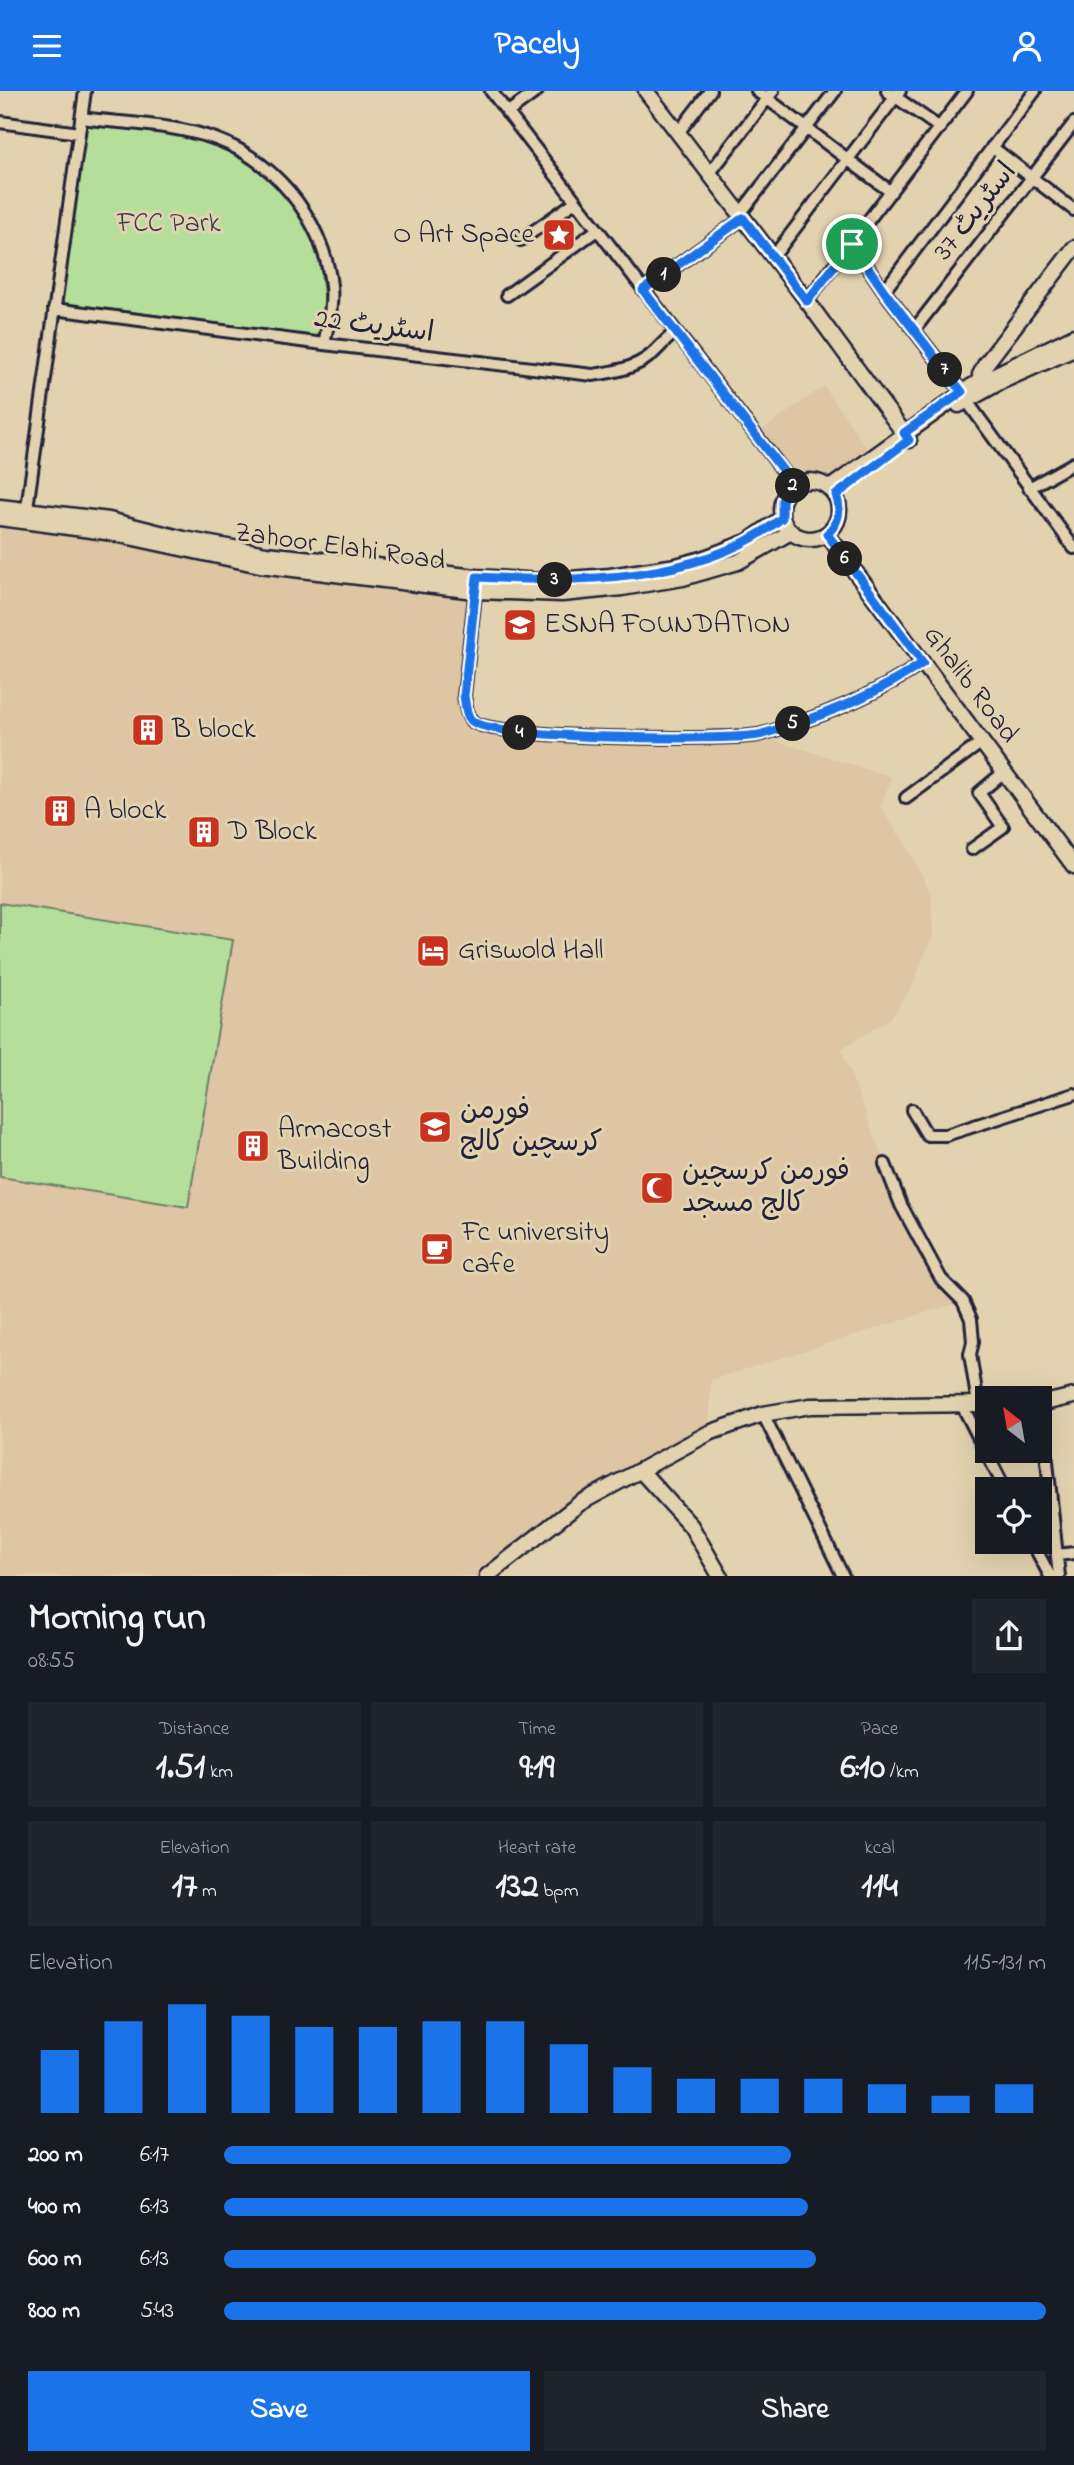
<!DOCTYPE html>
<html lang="en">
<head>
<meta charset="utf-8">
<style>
	:root { --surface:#171b24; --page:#20242c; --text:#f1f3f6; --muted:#9ea1a6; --accent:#1a73e8 }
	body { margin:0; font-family:"Indie Flower","Playpen Sans Arabic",sans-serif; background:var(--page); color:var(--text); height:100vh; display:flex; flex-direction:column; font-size:26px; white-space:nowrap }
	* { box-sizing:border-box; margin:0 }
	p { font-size:23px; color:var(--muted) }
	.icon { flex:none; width:38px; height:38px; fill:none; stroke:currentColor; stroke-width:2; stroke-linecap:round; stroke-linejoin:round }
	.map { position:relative; height:1485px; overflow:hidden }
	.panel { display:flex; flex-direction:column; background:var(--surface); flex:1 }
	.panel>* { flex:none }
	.needle { width:46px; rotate:329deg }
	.fabs { position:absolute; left:975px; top:1295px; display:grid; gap:14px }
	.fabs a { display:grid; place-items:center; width:77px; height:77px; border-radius:0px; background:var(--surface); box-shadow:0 7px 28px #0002; font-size:35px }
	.pin { position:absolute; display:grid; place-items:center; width:60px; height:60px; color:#fff; margin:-30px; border:4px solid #fff; border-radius:50%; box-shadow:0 2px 7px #0007 }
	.km { position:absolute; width:35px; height:35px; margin:-18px; border-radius:50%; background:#222; color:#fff; font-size:19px; line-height:35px; text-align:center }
	.round { display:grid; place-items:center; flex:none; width:74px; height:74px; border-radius:0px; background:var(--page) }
	.summary { display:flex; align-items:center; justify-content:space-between; height:119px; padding:0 28px }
	h1 { font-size:38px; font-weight:700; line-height:52px }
	.figures { display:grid; grid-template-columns:repeat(3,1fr); gap:10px; height:119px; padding:7px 28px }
	.figures div { display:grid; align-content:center; border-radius:0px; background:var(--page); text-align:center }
	.figures b { font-size:35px; font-weight:700 }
	.figures small { font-size:19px; font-weight:400 }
	.figures p { font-size:19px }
	.chart { height:196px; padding:14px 28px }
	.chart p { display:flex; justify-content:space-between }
	.chart svg { width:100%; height:126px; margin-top:7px; stroke:var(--accent); stroke-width:6 }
	.cta { display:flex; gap:14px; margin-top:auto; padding:14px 28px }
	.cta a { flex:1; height:80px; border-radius:0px; background:var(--accent); color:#fff; font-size:28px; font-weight:700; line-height:80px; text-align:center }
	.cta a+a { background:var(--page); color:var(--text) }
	ul { padding:0 28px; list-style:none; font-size:23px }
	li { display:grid; grid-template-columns:112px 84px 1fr; align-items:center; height:52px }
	li i { height:18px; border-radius:9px; background:var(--accent) }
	header { display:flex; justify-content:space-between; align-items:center; height:91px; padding:0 28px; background:var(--accent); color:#fff; font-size:32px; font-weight:700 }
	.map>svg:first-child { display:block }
	.built { fill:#dec5a3 }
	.green { fill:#b5de9a; stroke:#6c806a; stroke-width:2 }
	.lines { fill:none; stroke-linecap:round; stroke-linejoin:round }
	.street-casing { stroke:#22223b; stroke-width:16 }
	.secondary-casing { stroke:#22223b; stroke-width:19 }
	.street { stroke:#e3d2af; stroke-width:10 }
	.secondary { stroke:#e3d2af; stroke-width:14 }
	.route-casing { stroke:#fff; stroke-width:14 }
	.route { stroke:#1a73e8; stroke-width:9 }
	.labels { text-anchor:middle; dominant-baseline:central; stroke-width:6; stroke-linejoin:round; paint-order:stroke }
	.street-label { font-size:28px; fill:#22223b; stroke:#e3d2af }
	.park-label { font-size:28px; fill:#383e49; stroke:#e3d2af }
	.poi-label { font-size:28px; fill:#22223b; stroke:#e3d2af; text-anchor:start }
</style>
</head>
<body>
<header><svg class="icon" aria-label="menu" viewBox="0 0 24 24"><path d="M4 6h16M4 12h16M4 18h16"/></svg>Pacely<svg class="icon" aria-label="person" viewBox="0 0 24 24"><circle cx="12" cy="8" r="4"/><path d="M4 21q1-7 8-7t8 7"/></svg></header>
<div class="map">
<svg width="1074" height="1485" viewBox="0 0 1074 1485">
	<rect width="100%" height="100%" fill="#e3d2af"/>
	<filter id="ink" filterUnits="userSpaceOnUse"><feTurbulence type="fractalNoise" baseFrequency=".0143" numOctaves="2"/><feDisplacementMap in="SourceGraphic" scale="14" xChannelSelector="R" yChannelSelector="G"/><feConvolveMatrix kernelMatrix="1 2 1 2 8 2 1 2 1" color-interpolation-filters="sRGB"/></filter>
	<g filter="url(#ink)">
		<path class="built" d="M824,295L867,358L826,388L795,386L761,340Z
			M0,436L479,492L464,605L472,630L527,643L757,644L892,686L880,716L908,757L931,803L933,843L911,897L891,927L841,958L901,1114L941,1188L963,1210L711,1289L709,1342L580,1412L487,1485H0Z"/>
		<path class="green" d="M85,32L182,43L210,49L248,69L275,89L292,110L308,137L320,174L326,219L321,246L61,212Z
			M0,812L233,849L188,1116L0,1086Z"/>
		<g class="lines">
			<defs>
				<path id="street" d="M491,0L794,394
					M757,0L891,101
					M887,0L940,37
					M507,22L537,0
					M81,27C121,32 165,33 203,44C270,62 324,127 331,195C333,215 328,233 324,253
					M0,31L79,42
					M678,42L710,0
					M992,56L1074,119
					M709,83L773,0
					M740,123L835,0
					M521,149L575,111
					M852,153L884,200L962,301
					M773,166L900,0
					M643,199L743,127
					M884,200L1035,0
					M507,204L597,139
					M807,210L967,0
					M54,218L324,253L593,284C613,281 634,278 651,264C660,256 666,248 676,241
					M914,239L1074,32
					M966,309L1074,457
					M1029,397L1074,372
					M26,424L85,0
					M476,495L464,605C466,613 466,624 472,630C491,648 723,650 758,644C768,642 778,638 788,635C837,620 881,600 923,572
					M906,707L982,651
					M972,758L1003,736L979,702L1004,681
					M912,1019L927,1044H946L1074,1003
					M885,1073L901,1114L941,1188L963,1210L971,1228L973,1251L970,1263L978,1313
					M1041,1313L1059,1485
					M962,1314L1005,1398
					M763,1323L843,1485
					M1032,1451L1050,1485
					M1057,1464L1074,1462"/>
				<path id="secondary" d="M646,0L807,210L909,349
					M982,288L980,284L985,274L1074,157
					M959,314L1002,290L1074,258
					M781 419a29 29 0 1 1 58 0a29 29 0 1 1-58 0Z
					M830,397L972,295L1074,245
					M0,416L109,429L184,448L266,463L477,486L542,490L610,485L676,475L702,468L747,451L782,427
					M0,427L106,441L260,474L475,500L562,503L622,497L683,487L738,471L791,441
					M827,443L1074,775
					M1040,1313L1074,1305
					M641,1380L691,1435L720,1485
					M487,1485L580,1412L709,1342L763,1323L810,1315L987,1313"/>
			</defs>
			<use href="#street" class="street-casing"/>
			<use href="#secondary" class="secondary-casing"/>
			<use href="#street" class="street"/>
			<use href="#secondary" class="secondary"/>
		</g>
	</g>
	<g class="lines" filter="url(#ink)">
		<defs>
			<path id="route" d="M743,127L807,210L852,153L884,200L962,301L904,342L909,349L836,404C842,420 839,432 827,443L923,572C881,600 837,620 788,635C778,638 768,642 758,644C723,650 491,648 472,630C465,624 466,613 464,605L477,486C576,492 701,492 782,427V409L794,394L643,199Z"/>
		</defs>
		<use href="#route" class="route-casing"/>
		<use href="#route" class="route"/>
	</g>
	<defs>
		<symbol id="sight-square" viewBox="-11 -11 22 22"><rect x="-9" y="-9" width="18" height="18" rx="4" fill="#c8321e" stroke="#e3d2af"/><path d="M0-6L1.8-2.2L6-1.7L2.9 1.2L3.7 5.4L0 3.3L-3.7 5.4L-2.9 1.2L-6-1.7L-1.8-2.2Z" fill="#fff"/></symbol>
		<symbol id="school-square" viewBox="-11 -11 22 22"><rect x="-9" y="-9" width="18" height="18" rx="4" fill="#c8321e" stroke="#e3d2af"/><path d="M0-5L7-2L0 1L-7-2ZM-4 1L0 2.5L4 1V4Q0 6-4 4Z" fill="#fff"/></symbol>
		<symbol id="building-square" viewBox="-11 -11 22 22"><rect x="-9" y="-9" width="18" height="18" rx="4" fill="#c8321e" stroke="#e3d2af"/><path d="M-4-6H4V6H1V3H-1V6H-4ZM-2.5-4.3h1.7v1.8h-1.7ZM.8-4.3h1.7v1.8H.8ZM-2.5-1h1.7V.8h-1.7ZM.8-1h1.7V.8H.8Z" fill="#fff"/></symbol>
		<symbol id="hotel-square" viewBox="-11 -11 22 22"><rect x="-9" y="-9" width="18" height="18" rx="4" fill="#c8321e" stroke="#e3d2af"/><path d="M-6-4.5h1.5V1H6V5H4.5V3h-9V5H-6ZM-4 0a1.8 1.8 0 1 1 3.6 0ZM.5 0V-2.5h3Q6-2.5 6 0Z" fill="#fff"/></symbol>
		<symbol id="university-square" viewBox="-11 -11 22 22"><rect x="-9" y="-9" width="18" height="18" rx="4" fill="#c8321e" stroke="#e3d2af"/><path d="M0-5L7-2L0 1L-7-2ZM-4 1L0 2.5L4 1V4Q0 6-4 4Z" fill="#fff"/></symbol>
		<symbol id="mosque-square" viewBox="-11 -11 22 22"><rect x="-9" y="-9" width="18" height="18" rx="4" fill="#c8321e" stroke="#e3d2af"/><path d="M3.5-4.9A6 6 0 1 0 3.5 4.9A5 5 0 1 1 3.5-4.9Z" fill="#fff"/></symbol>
		<symbol id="cafe-square" viewBox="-11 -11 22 22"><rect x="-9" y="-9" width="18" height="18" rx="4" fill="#c8321e" stroke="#e3d2af"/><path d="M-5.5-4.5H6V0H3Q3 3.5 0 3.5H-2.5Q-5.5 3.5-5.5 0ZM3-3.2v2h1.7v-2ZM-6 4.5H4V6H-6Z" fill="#fff"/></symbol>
	</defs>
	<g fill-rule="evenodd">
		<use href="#sight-square" x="540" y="125" width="38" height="38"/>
		<use href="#school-square" x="501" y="515" width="38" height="38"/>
		<use href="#building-square" x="129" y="620" width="38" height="38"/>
		<use href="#building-square" x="41" y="701" width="38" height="38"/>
		<use href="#building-square" x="185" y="722" width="38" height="38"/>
		<use href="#hotel-square" x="414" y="841" width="38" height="38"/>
		<use href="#university-square" x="416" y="1017" width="38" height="38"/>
		<use href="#building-square" x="234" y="1036" width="38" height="38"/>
		<use href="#mosque-square" x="638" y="1078" width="38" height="38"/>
		<use href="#cafe-square" x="418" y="1139" width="38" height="38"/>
	</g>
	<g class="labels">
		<g class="street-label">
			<text transform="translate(976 121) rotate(-52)">اسٹریٹ 37</text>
			<text transform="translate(374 236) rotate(7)">اسٹریٹ 22</text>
			<text transform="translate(340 457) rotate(8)">Zahoor Elahi Road</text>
			<text transform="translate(970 594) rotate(53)">Ghalib Road</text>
		</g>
		<g class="park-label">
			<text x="169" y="133">FCC Park</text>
		</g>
		<g class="poi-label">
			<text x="534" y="144" text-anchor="end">O Art Space</text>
			<text x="544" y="534">ESNA FOUNDATION</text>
			<text x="172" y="639">B block</text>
			<text x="84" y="720">A block</text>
			<text x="228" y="741">D Block</text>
			<text x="458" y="860">Griswold Hall</text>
			<text x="460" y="1020">فورمن<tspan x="460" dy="32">کرسچین کالج</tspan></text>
			<text x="278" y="1039">Armacost<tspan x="278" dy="32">Building</tspan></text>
			<text x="682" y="1081">فورمن کرسچین<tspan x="682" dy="32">کالج مسجد</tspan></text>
			<text x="462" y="1142">Fc university<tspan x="462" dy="32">cafe</tspan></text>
		</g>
	</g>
</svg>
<div class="fabs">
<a><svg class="needle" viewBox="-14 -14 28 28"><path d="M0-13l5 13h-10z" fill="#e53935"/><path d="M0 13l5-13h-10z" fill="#9ea1a6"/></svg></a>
<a><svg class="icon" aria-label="locate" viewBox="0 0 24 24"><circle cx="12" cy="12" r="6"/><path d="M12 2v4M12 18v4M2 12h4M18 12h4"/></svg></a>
</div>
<div class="pin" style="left:852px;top:153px;background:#1e9e55"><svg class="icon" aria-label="arrive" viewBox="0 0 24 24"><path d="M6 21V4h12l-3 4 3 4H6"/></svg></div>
<b class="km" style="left:664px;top:184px">1</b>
<b class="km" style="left:793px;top:395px">2</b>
<b class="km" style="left:555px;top:489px">3</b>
<b class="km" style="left:520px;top:642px">4</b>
<b class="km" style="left:793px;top:633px">5</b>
<b class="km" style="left:845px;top:468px">6</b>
<b class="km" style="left:945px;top:279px">7</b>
</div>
<section class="panel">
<div class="summary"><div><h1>Morning run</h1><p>08:55</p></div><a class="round"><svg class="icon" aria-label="share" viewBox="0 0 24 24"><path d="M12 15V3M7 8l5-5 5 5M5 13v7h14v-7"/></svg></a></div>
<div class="figures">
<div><p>Distance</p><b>1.51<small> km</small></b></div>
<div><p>Time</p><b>9:19</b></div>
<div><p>Pace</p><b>6:10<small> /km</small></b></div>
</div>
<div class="figures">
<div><p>Elevation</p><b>17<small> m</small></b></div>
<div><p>Heart rate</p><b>132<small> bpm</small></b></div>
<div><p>kcal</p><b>114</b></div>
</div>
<div class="chart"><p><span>Elevation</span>115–131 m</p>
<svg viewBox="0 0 160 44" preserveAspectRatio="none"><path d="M5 44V22M15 44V12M25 44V6M35 44V10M45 44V14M55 44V14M65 44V12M75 44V12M85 44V20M95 44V28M105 44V32M115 44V32M125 44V32M135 44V34M145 44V38M155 44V34"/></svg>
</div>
<ul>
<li><b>200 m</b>6:17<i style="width:69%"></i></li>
<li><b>400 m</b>6:13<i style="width:71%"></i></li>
<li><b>600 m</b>6:13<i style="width:72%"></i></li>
<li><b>800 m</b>5:43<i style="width:100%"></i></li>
</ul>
<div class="cta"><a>Save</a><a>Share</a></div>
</section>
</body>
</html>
